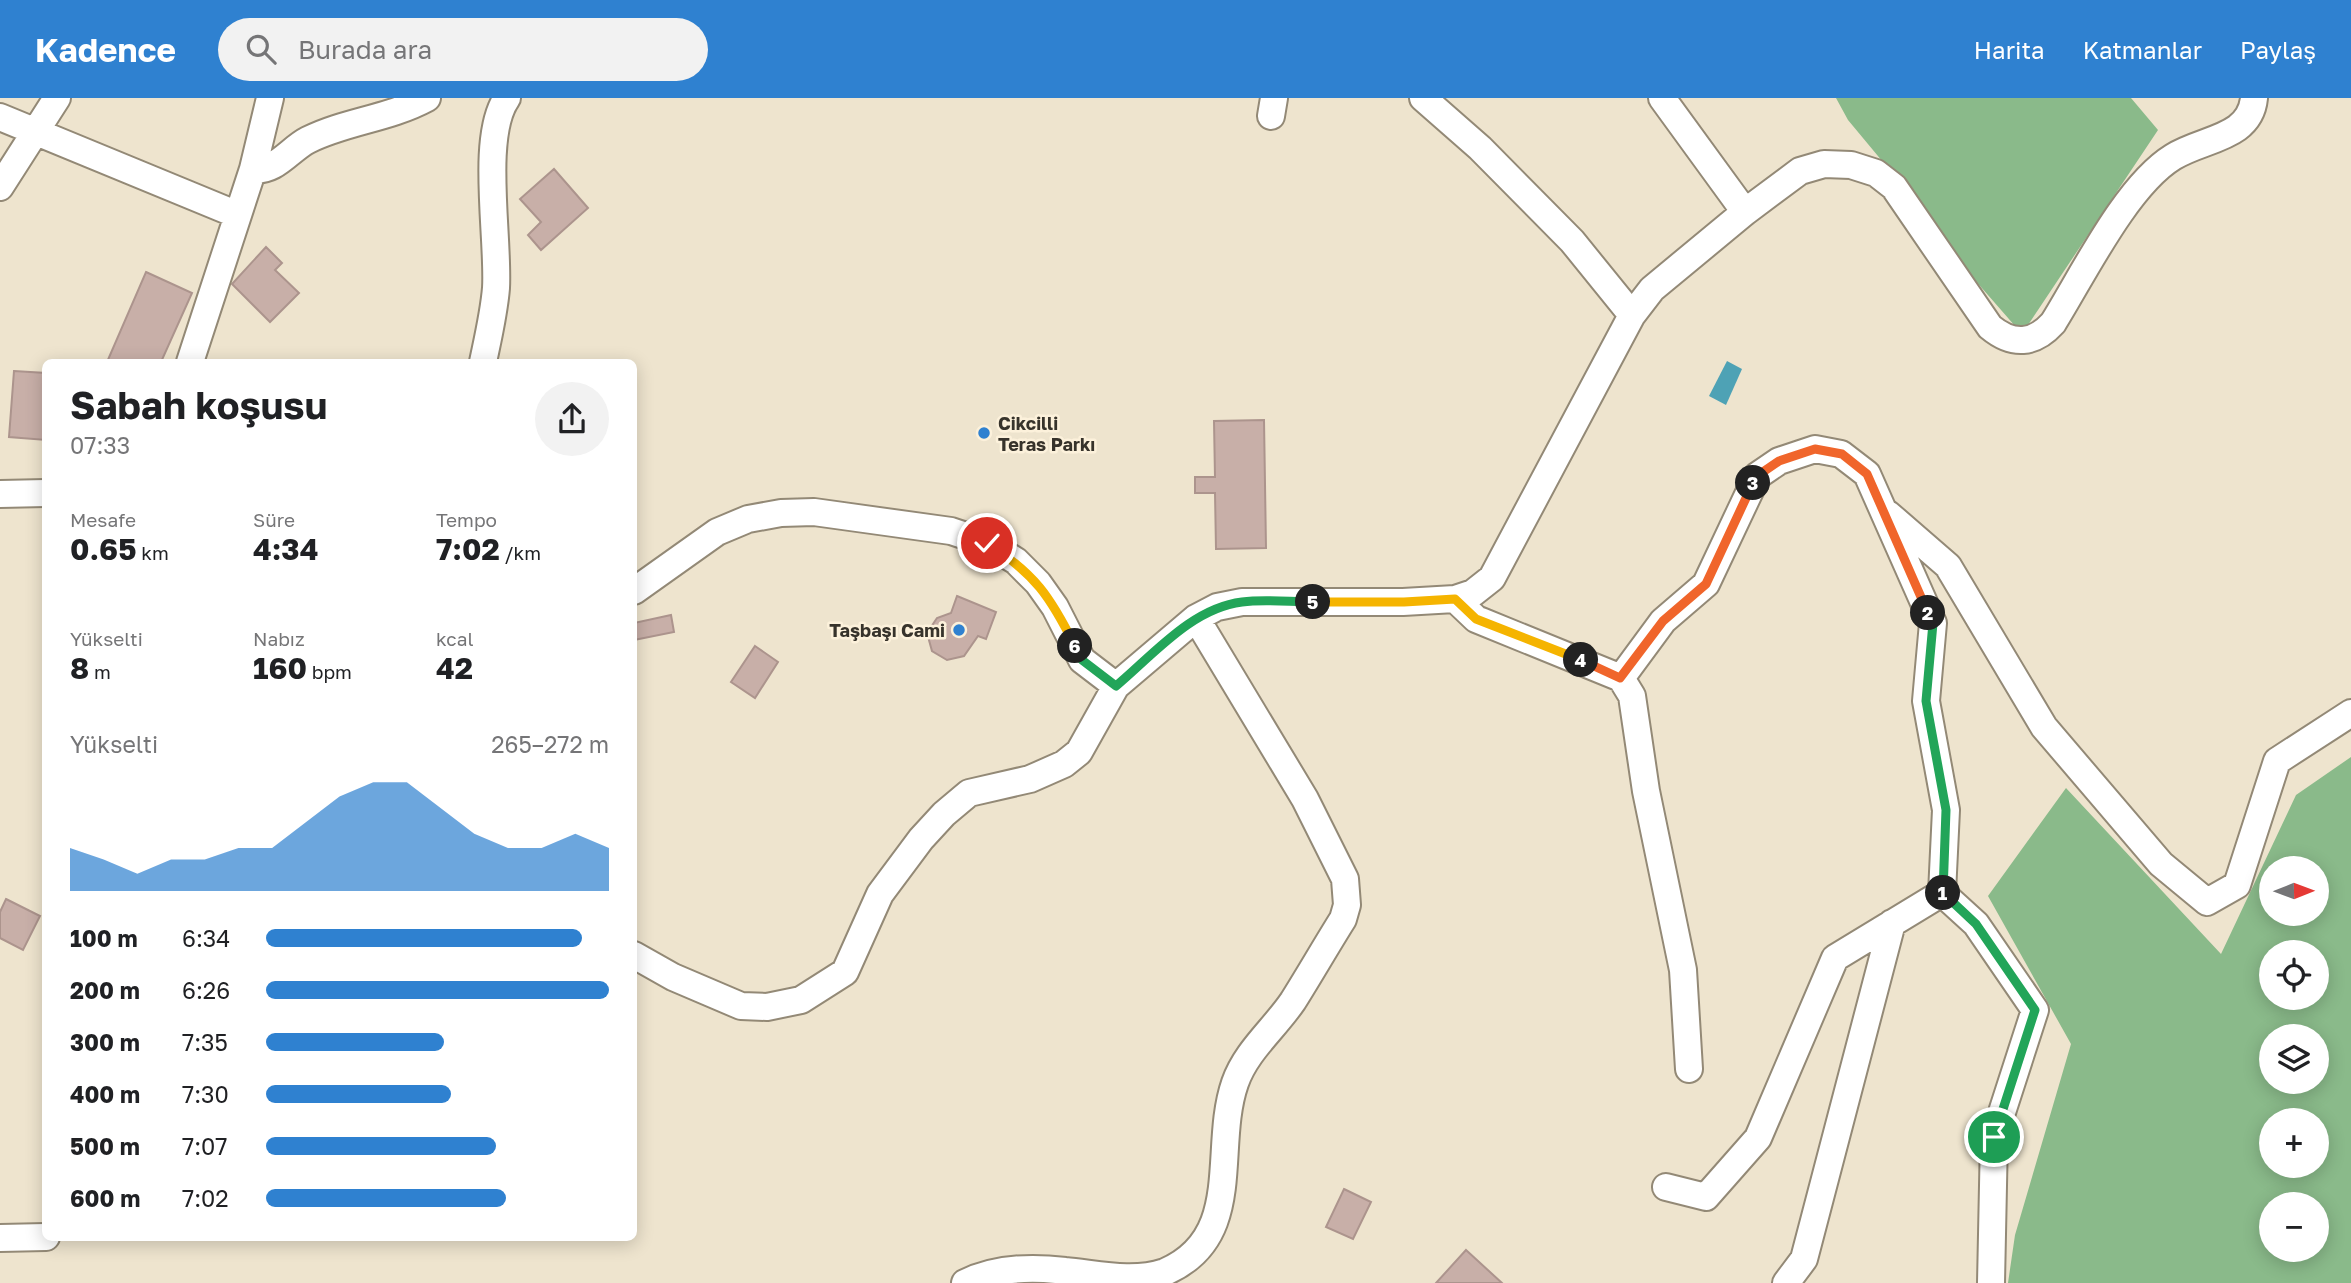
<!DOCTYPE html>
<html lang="tr">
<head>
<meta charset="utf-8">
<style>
	:root { --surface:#fff; --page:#f2f2f2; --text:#202124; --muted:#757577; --accent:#2f81d0 }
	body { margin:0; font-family:"Golos Text",sans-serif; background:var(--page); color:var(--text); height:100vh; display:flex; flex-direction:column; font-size:26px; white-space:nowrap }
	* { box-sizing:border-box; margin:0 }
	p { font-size:23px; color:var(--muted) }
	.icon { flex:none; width:38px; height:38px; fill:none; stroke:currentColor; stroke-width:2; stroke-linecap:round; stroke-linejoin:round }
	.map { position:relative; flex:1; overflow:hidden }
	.side { position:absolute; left:42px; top:261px; width:595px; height:882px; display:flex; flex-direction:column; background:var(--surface); border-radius:10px; box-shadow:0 4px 18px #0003 }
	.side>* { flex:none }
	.needle { width:46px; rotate:89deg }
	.fabs { position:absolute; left:2259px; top:758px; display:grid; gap:14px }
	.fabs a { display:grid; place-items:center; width:70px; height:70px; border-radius:50%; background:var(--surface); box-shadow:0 4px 18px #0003; font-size:35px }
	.pin { position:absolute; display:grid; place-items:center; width:60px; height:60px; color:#fff; margin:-30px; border:4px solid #fff; border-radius:50%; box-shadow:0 2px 7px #0007 }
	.km { position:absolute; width:35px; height:35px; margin:-18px; border-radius:50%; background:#222; color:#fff; font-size:19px; line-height:35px; text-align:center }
	.round { display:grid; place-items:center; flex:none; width:74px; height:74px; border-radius:37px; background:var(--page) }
	.summary { display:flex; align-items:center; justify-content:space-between; height:119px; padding:0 28px }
	h1 { font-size:38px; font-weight:700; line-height:52px }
	.figures { display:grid; grid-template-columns:repeat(3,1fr); gap:10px; height:119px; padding:7px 28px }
	.figures div { display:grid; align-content:center }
	.figures b { font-size:30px; font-weight:700 }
	.figures small { font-size:19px; font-weight:400 }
	.figures p { font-size:19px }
	.chart { height:196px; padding:14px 28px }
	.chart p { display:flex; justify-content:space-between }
	.chart svg { width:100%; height:126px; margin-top:7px; fill:var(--accent); opacity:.7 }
	ul { padding:0 28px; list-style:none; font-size:23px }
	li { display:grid; grid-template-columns:112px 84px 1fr; align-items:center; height:52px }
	li i { height:18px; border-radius:9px; background:var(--accent) }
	header { display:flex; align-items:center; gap:42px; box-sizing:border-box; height:98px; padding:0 35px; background:var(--accent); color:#fff }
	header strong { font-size:33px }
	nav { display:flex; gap:38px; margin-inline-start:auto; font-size:24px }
	.search { width:490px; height:63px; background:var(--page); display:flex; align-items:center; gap:18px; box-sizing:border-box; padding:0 24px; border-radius:38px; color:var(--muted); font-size:26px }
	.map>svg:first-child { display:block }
	.forest { fill:#8aba8a; fill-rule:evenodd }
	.water { fill:#4ea2b5 }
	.building { fill:#c8afa8; stroke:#ac948d; stroke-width:2 }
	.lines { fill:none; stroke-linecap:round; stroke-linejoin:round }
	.minor-casing { stroke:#938976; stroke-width:30 }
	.minor { stroke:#fff; stroke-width:26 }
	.split-1-casing { stroke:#fff; stroke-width:14 }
	.split-2-casing { stroke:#fff; stroke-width:14 }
	.split-3-casing { stroke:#fff; stroke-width:14 }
	.split-4-casing { stroke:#fff; stroke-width:14 }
	.split-5-casing { stroke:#fff; stroke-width:14 }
	.split-6-casing { stroke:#fff; stroke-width:14 }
	.split-7-casing { stroke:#fff; stroke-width:14 }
	.split-1 { stroke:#22a559; stroke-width:9 }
	.split-2 { stroke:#22a559; stroke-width:9 }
	.split-3 { stroke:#f0652b; stroke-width:9 }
	.split-4 { stroke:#f0652b; stroke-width:9 }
	.split-5 { stroke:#f5b400; stroke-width:9 }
	.split-6 { stroke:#22a559; stroke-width:9 }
	.split-7 { stroke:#f5b400; stroke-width:9 }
	.poi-dot { fill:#2f81d0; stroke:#fcf1db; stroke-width:2.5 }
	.labels { text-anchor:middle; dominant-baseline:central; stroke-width:5; stroke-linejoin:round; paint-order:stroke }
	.poi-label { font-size:18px; font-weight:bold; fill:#37332b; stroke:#fcf1db; text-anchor:start }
</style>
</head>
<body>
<header>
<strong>Kadence</strong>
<div class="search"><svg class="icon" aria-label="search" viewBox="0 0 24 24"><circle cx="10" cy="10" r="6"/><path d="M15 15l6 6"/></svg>Burada ara</div>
<nav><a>Harita</a><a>Katmanlar</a><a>Paylaş</a></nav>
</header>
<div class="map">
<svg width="2351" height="1185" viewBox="0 0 2351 1185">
	<rect width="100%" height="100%" fill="#eee4ce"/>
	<path class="forest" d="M1836,0H2131L2158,32L2022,236L1967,173L1927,117L1848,22Z
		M2351,659V1185H2008L2015,1137L2071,946L1988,798L2066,690L2221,856L2296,697ZM2272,770H2317V816H2272ZM2272,854H2317V900H2272ZM2272,938H2317V984H2272ZM2272,1022H2317V1068H2272ZM2272,1106H2317V1152H2272Z"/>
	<path class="water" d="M1727,263L1742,271L1726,307L1709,298Z"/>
	<path class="building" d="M554,71L588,110L541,152L528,137L541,124L520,101Z
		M266,149L282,165L275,172L299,195L270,224L232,186Z
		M146,174L192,195L161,264H107Z
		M14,273L46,275V342L9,339Z
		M1264,322L1266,450L1216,451L1215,395H1195V379H1215L1214,323Z
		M957,498L996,514L986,541L978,538L964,558L947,562L932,553L927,535L937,520L951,515Z
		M671,517L674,534L634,542V525Z
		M755,548L778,564L755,600L731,584Z
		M6,801L40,818L23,852L0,840V814Z
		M1344,1091L1371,1104L1353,1141L1326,1129Z
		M1466,1152L1502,1185H1436Z"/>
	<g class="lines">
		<defs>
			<path id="minor" d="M1423,0L1480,50L1572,143L1632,217
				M1662,0L1745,114
				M1271,18L1274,0
				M0,19L238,117
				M253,71C275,75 290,51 308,42C346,23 388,21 427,0
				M0,89L57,0
				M190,264L253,71L270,0
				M483,264C488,240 494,215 496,190C499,140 480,38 507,0
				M0,396L46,395
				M1888,416L1948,468L2044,629L2161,766L2207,804L2237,787L2277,663L2351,615
				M634,493L717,434L748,421L781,415L814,414L951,433L987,445L1016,463L1038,485L1055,509L1082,562L1116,588
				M1455,501L1476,521L1621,580L1632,598L1646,693L1683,872L1689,971
				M1621,580L1663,523L1706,486L1757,378L1779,363L1815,351L1841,356L1867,376L1933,525L1926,603L1946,712L1942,795L1976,826L2035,912L1994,1039L1991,1185
				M634,857L673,879L741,908L767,909L801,902L845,874L880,796L921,741L944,716L969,695L1030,681L1064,666L1079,654L1116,588L1196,520L1217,509L1242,504H1403L1455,501L1473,495L1492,480L1632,217L1652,191L1745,114L1800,73L1824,66L1851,67L1876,75L1894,89L1990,229C2013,248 2034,246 2053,225C2083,177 2126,88 2173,59C2203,40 2250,41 2254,0
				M1666,1089L1706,1099L1758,1040L1835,860L1942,795
				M0,1140L46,1139
				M965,1185C995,1170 1033,1169 1065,1173C1098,1176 1132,1185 1165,1174C1246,1139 1212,1051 1235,985C1246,953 1274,931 1293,903C1310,876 1326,848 1343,821L1347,807L1345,781L1305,701L1196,520
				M1786,1185L1804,1161L1892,825"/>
		</defs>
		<use href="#minor" class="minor-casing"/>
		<use href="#minor" class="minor"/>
	</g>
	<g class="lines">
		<defs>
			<path id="split-1" d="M1943,795L1976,826L2035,912L1994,1039"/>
			<path id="split-2" d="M1928,515L1933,525L1926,603L1946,712L1943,795"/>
			<path id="split-3" d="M1753,385L1757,378L1779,363L1815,351L1842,356L1867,376L1928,515"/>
			<path id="split-4" d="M1581,562L1620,580L1663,523L1706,486L1753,385"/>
			<path id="split-5" d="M1313,504H1404L1455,501L1476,521L1581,562"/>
			<path id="split-6" d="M1075,548L1082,562L1116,588C1153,557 1192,510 1242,504C1265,501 1290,504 1313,504"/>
			<path id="split-7" d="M987,445C1035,476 1050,498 1075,548"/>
		</defs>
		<use href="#split-1" class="split-1-casing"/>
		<use href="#split-2" class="split-2-casing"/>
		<use href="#split-3" class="split-3-casing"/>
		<use href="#split-4" class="split-4-casing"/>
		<use href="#split-5" class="split-5-casing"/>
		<use href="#split-6" class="split-6-casing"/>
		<use href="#split-7" class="split-7-casing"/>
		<use href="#split-1" class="split-1"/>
		<use href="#split-2" class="split-2"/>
		<use href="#split-3" class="split-3"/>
		<use href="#split-4" class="split-4"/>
		<use href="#split-5" class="split-5"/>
		<use href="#split-6" class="split-6"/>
		<use href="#split-7" class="split-7"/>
	</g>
	<g class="poi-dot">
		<circle cx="984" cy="335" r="7"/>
		<circle cx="959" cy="532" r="7"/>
	</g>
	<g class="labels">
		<g class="poi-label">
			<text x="998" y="325">Cikcilli<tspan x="998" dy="21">Teras Parkı</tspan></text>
			<text x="945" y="532" text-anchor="end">Taşbaşı Cami</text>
		</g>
	</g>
</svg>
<div class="fabs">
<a><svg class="needle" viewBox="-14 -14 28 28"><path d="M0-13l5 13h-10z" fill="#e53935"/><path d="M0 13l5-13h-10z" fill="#757577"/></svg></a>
<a><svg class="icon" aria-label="locate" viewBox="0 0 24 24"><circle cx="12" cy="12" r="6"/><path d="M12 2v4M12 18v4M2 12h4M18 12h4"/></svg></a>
<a><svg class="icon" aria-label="layers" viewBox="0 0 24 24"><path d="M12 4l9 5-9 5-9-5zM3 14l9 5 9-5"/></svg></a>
<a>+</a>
<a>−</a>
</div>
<div class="pin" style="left:1994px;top:1039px;background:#1e9e55"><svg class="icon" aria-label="arrive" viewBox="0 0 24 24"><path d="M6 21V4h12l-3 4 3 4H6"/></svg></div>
<div class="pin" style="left:987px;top:445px;background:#d93025"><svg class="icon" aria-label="check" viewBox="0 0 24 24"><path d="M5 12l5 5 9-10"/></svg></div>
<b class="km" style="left:1943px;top:795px">1</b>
<b class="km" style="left:1928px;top:515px">2</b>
<b class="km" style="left:1753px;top:385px">3</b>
<b class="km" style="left:1581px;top:562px">4</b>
<b class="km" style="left:1313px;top:504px">5</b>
<b class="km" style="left:1075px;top:548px">6</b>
<section class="side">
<div class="summary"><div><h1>Sabah koşusu</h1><p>07:33</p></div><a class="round"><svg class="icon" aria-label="share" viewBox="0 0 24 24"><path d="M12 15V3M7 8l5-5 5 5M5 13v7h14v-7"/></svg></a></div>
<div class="figures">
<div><p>Mesafe</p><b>0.65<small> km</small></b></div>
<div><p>Süre</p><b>4:34</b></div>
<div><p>Tempo</p><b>7:02<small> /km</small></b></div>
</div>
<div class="figures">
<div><p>Yükselti</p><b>8<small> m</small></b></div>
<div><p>Nabız</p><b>160<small> bpm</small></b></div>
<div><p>kcal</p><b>42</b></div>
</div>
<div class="chart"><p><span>Yükselti</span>265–272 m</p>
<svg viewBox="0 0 160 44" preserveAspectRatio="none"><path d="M0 44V29L10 33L20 38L30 33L40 33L50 29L60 29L70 20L80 11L90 6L100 6L110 15L120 24L130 29L140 29L150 24L160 29V44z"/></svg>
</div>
<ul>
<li><b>100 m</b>6:34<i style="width:92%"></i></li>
<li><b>200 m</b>6:26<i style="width:100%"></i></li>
<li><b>300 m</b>7:35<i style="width:52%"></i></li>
<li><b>400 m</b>7:30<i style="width:54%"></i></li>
<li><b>500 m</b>7:07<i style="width:67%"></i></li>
<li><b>600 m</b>7:02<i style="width:70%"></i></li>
</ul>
</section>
</div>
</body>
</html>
